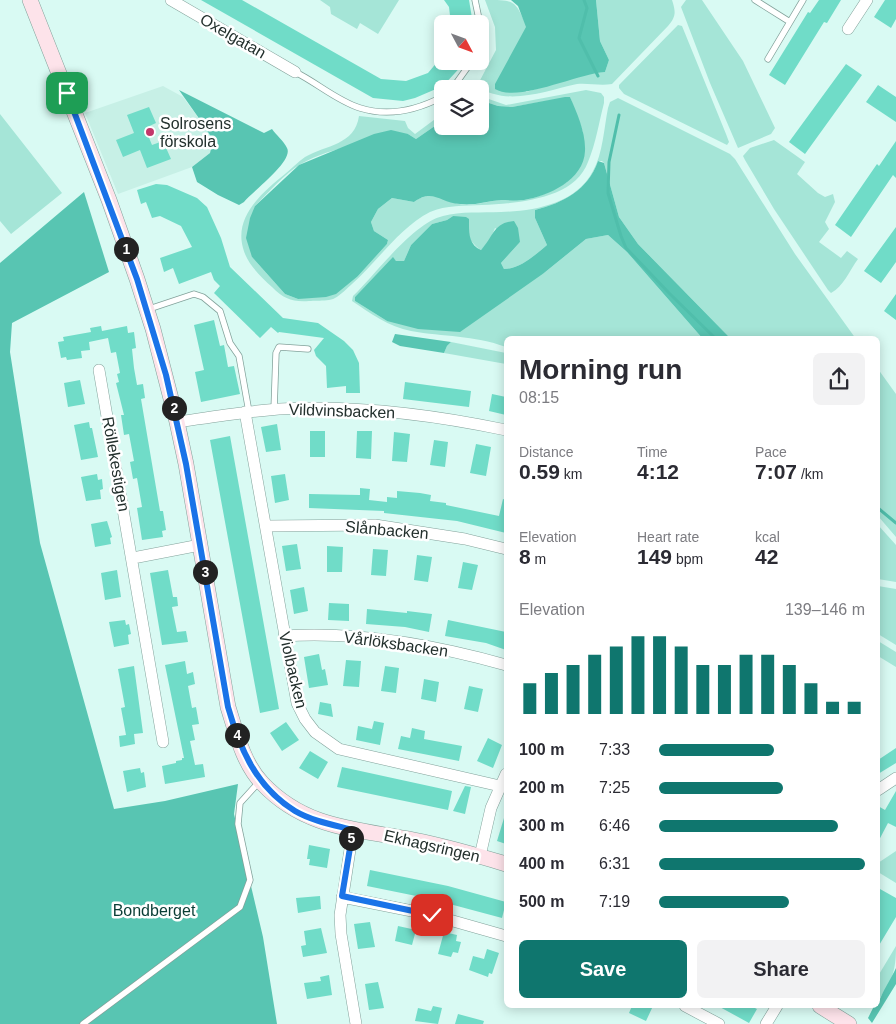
<!DOCTYPE html>
<html lang="en">
<head>
<meta charset="utf-8">
<style>
	:root { --surface:#fff; --page:#f2f2f3; --text:#2b2b33; --muted:#7c7c81; --accent:#0f766e }
	body { margin:0; font-family:Helvetica,sans-serif; background:var(--page); color:var(--text); height:100vh; display:flex; flex-direction:column; font-size:19px; white-space:nowrap }
	* { box-sizing:border-box; margin:0 }
	p { font-size:16px; color:var(--muted) }
	.icon { flex:none; width:28px; height:28px; fill:none; stroke:currentColor; stroke-width:2; stroke-linecap:round; stroke-linejoin:round }
	.map { position:relative; flex:1; overflow:hidden }
	.sheet { position:absolute; left:504px; top:336px; width:376px; height:672px; display:flex; flex-direction:column; background:var(--surface); border-radius:8px; box-shadow:0 2px 12px #0003 }
	.sheet>* { flex:none }
	.needle { width:32px; rotate:131deg }
	.fabs { position:absolute; left:434px; top:15px; display:grid; gap:10px }
	.fabs a { display:grid; place-items:center; width:55px; height:55px; border-radius:8px; background:var(--surface); box-shadow:0 2px 12px #0003; font-size:25px }
	.pin { position:absolute; display:grid; place-items:center; width:42px; height:42px; color:#fff; margin:-21px; border-radius:10px; box-shadow:0 2px 8px #0006 }
	.km { position:absolute; width:25px; height:25px; margin:-12px; border-radius:50%; background:#222; color:#fff; font-size:14px; line-height:25px; text-align:center }
	.round { display:grid; place-items:center; flex:none; width:52px; height:52px; border-radius:8px; background:var(--page) }
	.head { display:flex; align-items:center; justify-content:space-between; height:85px; padding:0 15px }
	h1 { font-size:28px; font-weight:600; line-height:38px }
	.figures { display:grid; grid-template-columns:repeat(3,1fr); gap:8px; height:85px; padding:5px 15px }
	.figures div { display:grid; align-content:center }
	.figures b { font-size:21px; font-weight:600 }
	.figures small { font-size:14px; font-weight:400 }
	.figures p { font-size:14px }
	.chart { height:140px; padding:10px 15px }
	.chart p { display:flex; justify-content:space-between }
	.chart svg { width:100%; height:90px; margin-top:5px; stroke:var(--accent); stroke-width:6 }
	.button { display:flex; gap:10px; margin-top:auto; padding:10px 15px }
	.button a { flex:1; height:58px; border-radius:8px; background:var(--accent); color:#fff; font-size:20px; font-weight:600; line-height:58px; text-align:center }
	.button a+a { background:var(--page); color:var(--text) }
	ul { padding:0 15px; list-style:none; font-size:16px }
	li { display:grid; grid-template-columns:80px 60px 1fr; align-items:center; height:38px }
	li i { height:12px; border-radius:6px; background:var(--accent) }
	.map>svg:first-child { display:block }
	.built { fill:#c7f0e6 }
	.green { fill:#a5e5d7 }
	.forest { fill:#58c5b2 }
	.lines { fill:none; stroke-linecap:round; stroke-linejoin:round }
	.stream { stroke:#50beab; stroke-width:3 }
	.building { fill:#70dcc8 }
	.lane-casing { stroke:#83a29b; stroke-width:7 }
	.street-casing { stroke:#83a29b; stroke-width:12 }
	.secondary-casing { stroke:#83a29b; stroke-width:16 }
	.lane { stroke:#fff; stroke-width:5.5 }
	.street { stroke:#fff; stroke-width:11 }
	.secondary { stroke:#fde3ea; stroke-width:15 }
	.route-casing { stroke:#fff; stroke-width:10 }
	.route { stroke:#1a73e8; stroke-width:6 }
	.poi-dot { fill:#c3376b; stroke:#fff; stroke-width:2 }
	.labels { text-anchor:middle; dominant-baseline:central; stroke-width:5; stroke-linejoin:round; paint-order:stroke }
	.street-label { font-size:16px; fill:#23302d; stroke:#fff }
	.poi-label { font-size:16px; fill:#23302d; stroke:#fff; text-anchor:start }
	.park-label { font-size:16px; fill:#093d35; stroke:#fff }
</style>
</head>
<body>
<div class="map">
<svg width="896" height="1024" viewBox="0 0 896 1024">
	<rect width="100%" height="100%" fill="#d9faf3"/>
	<path class="built" d="M163,86L183,97L203,124L213,140L210,153L192,167L118,194L85,113Z"/>
	<path class="green" d="M320,0H399L378,34L360,23L357,29L331,14L330,7Z
		M485,0C515,0 515,0 527,27L514,51L526,92L590,73L605,72L609,60L600,41L596,0H672C676,12 676,17 668,26L612,84C600,86 589,83 577,84C544,91 507,107 477,86L496,50L495,27Z
		M686,0H702L743,61L775,128L771,134L738,148L710,83L681,7Z
		M678,25L682,26L726,134L729,142L727,145L624,94L619,88V85Z
		M586,90L601,93L604,97V103C599,122 596,143 588,162C574,200 517,203 482,205C465,206 446,205 430,212C399,228 378,261 352,284C347,288 341,295 335,298C328,302 316,300 309,301C292,302 284,299 272,287C261,277 247,264 243,248C234,216 263,192 285,174C291,169 298,162 305,157C326,145 355,145 359,116L405,121L408,128L415,134L442,114V121L416,139L408,134C373,142 333,146 301,164C284,174 269,192 255,206L252,257L285,294L298,299L358,276L387,244L388,240L374,231L371,222L378,209L392,198L414,202C435,186 446,206 469,205C479,204 490,201 500,200C508,199 516,201 523,200C539,198 554,190 567,182L583,132L570,97L512,107L498,106L480,100V96L506,105Z
		M618,98L730,154L735,159L795,254L856,339H731L638,244L619,217L604,163L602,161H598C588,190 563,203 535,210V218L547,245C535,255 520,269 504,269L501,263L520,242L495,228L490,240L481,250C473,246 460,225 453,216L447,220L432,224L411,245L404,261H396L393,258L355,297V301L387,321L544,273L586,239L608,235L627,252L703,339H506V347C473,335 444,337 411,331C389,327 370,313 352,301L353,296C376,274 413,223 443,216C461,211 482,213 501,212C534,211 576,204 593,171C603,153 604,128 608,108L610,102Z
		M0,114L62,193L11,234L0,221Z
		M774,140L805,162L797,174L818,193L825,197L833,194L835,202L825,222L829,229L819,242L841,258L847,251L858,259C850,270 843,287 831,293L828,290L774,209L745,160L743,156L750,148Z
		M451,342L506,353V364L444,353L447,346Z
		M878,369L896,394V537L878,516Z
		M878,525L896,545V582L878,579Z
		M878,586L896,589V645L878,634Z
		M878,641L896,652V667L878,656Z
		M896,851V883L878,872V863Z
		M896,946C896,972 892,980 878,1001V976Z"/>
	<path class="forest" d="M511,0H596L600,41L609,60L605,72C576,74 518,103 495,89V84L526,27L518,6Z
		M179,90L264,133L272,129C276,135 284,141 287,148C294,161 253,191 244,202L239,205L218,195L197,182L192,167L210,153L213,140L203,124Z
		M565,97H570C577,113 586,133 585,151C584,180 548,196 524,200C517,201 509,200 501,200C487,201 474,206 460,204C440,203 433,188 414,202L392,198L378,209L371,222L374,231L388,240L387,244L358,276L336,294L326,297L298,299L285,294L252,257L246,238L250,218L255,206L299,165L374,134L391,130L408,134L416,139L442,121V126H480V100L498,106L512,107Z
		M598,161L604,163L619,217L638,244L731,339H703L627,252L608,235L586,239L544,273L460,332L418,329L387,321L355,301V297L393,257L396,261H404L411,245L432,224L447,220L453,216L466,217L469,219C469,232 468,244 481,250C494,236 493,223 514,221L518,228L520,242L501,263L504,269C520,269 535,255 547,245L535,218V210C563,203 588,190 598,161Z
		M84,192L109,272L12,323L10,352L40,543L114,809L165,801L238,784L234,814L263,937L277,1024H0V263Z
		M395,334L451,342L447,346L444,353L400,346L392,342Z
		M896,968V984L872,1023L868,1018L874,1006H878C878,999 892,977 896,968Z"/>
	<g class="lines">
		<path class="stream" d="M584,0L587,8L579,38L598,76
			M619,115L609,162L608,193L621,236L626,248L669,293L716,339
			M878,508L896,523"/>
	</g>
	<path class="building" d="M201,0H242L381,79L406,81L428,73L438,61H466L443,86L415,98L403,101L373,98Z
		M444,0H469L473,24H451L449,7Z
		M819,0H841L827,23L824,22L785,85L769,75L808,12L810,13Z
		M885,0H896V19L891,28L874,17Z
		M846,64L862,75L805,154L789,142Z
		M878,85L896,97V122L866,102Z
		M149,107L156,123L145,128L152,145L163,141L171,159L147,168L140,150L123,157L116,140L134,133L127,115Z
		M896,141V178L893,175L851,237L835,225L877,164L879,166Z
		M156,184L167,185L197,198L207,207L221,238L230,267L283,318L318,323L344,341L353,350L359,363L360,393H346V386L327,388L326,366L316,356L314,350L324,338L279,332L278,333L271,327L260,338L214,293L220,286L214,280L211,272L179,284L173,268L164,272L160,258L192,247L181,226L160,216L152,218L146,202L141,204L137,190Z
		M896,227V262L881,283L864,271Z
		M896,294V320L884,311Z
		M214,320L220,346L224,345L228,367L234,366L240,394L201,402L195,372L204,370L194,325Z
		M101,326L102,331L127,326L128,333L134,332L136,348L132,349L134,368L137,385L143,384L145,398L141,399L160,511H163L166,530L162,531L163,537L142,540L137,508L142,507L137,478L133,479L130,462L134,461L129,434L124,435L121,415H124L116,383L119,382L117,374L120,373L116,352L111,353L108,338L89,342L90,350L81,351L82,358L67,360L66,357L61,358L58,342L64,341L63,337L91,332L90,328Z
		M80,380L85,404L68,407L64,383Z
		M405,382L471,391L469,407L403,399Z
		M492,394L506,397V415L489,411Z
		M89,422L90,428H92L98,457L81,460L74,425Z
		M277,424L281,450L266,452L261,427Z
		M310,431H325V457H310Z
		M357,431H372L371,459L356,458Z
		M394,432L410,434L407,462L392,461Z
		M230,436L279,709L260,713L210,440Z
		M434,440L448,442L445,467L430,465Z
		M476,444L491,447L486,476L470,473Z
		M97,474L98,480L102,479L103,489L100,490L101,499L86,501L81,477Z
		M285,474L289,500L275,503L271,476Z
		M360,488L370,489L369,500L387,502V497L397,498V491L420,493L431,495L430,501L446,503V505L499,516L503,499L506,500V533L457,521L384,513V511L309,508V494L360,495Z
		M107,521L112,537L110,538L111,544L95,547L91,524Z
		M297,544L301,569L286,571L282,546Z
		M327,546L343,547L342,572H327Z
		M373,549L388,550L386,576L371,575Z
		M417,555L432,557L428,582L414,580Z
		M463,562L478,565L472,590L458,588Z
		M117,570L121,597L105,600L101,573Z
		M168,570L173,597H177L178,606L172,607L177,632L186,631L188,642L162,645L150,573Z
		M304,587L308,611L294,614L290,590Z
		M329,603L349,604V621L328,620Z
		M367,609L407,613V611L432,614L429,632L405,627L366,624Z
		M125,620L126,625L129,624L131,634L128,635L129,644L114,647L109,622Z
		M448,620L506,632V650L486,643L445,636Z
		M319,654L322,670L325,669L328,685L309,688L304,657Z
		M346,660L361,661L359,687L343,686Z
		M185,661L187,674L193,672L195,684L188,686L192,708L196,707L199,724L192,725L195,740L190,741L195,765L203,764L205,777L165,784L162,766L176,763V761L182,760V758H184L165,665Z
		M134,666L143,733L134,734L135,744L120,747L119,736L126,735L121,708L125,707L118,669Z
		M385,666L399,668L396,693L381,691Z
		M424,679L439,682L436,702L421,699Z
		M469,686L483,689L478,712L464,709Z
		M320,702L331,704L333,717L318,714Z
		M374,721L384,723L380,745L356,740L358,726L372,729Z
		M286,722L299,740L282,751L270,733Z
		M412,728L425,731L424,739L462,746L459,761L398,749L401,736L410,738Z
		M488,738L502,745L493,768L477,761Z
		M896,748V763L878,774V760Z
		M310,751L328,762L318,779L299,768Z
		M342,767L452,791L448,810L337,787Z
		M140,768L141,773L144,772L146,787L127,792L123,771Z
		M465,786L471,787L465,814L453,811Z
		M896,791V827L888,823L878,842V806L885,810Z
		M504,818H506V844L497,841Z
		M309,845L330,849L327,868L309,865L310,859H307Z
		M370,870L448,886L506,902L502,918L431,899L367,886Z
		M880,889L896,898V917L878,947V893Z
		M320,896L321,909L298,913L296,898Z
		M370,922L375,947L358,949L354,924Z
		M398,926L416,930L412,945L395,941Z
		M321,928L327,953L303,957L301,946L306,945L304,931Z
		M444,932L457,935L456,941L461,942L458,953L453,952L451,957L438,954Z
		M487,949L499,953L492,974L489,973L488,977L469,970L473,956L484,959Z
		M329,975L332,995L307,999L304,983L321,981L320,977Z
		M378,982L384,1008L369,1010L365,984Z
		M433,1006L442,1008L438,1024L415,1021L418,1008L431,1011Z
		M632,1006H653L646,1021L629,1013Z
		M718,1006H751L757,1009L749,1023Z
		M458,1014L484,1021L483,1024H455Z"/>
	<g class="lines">
		<defs>
			<path id="lane" d="M475,0L480,24
				M755,0L790,22L803,0
				M480,26V37
				M768,59L790,22
				M295,72C316,82 337,101 360,108C389,117 417,110 442,97
				M452,89L472,61
				M149,309L194,294L203,297L220,311L230,343L239,356L249,412
				M274,410L276,353L279,347L308,349
				M83,1024L240,907L250,880L238,824L240,803L260,781"/>
			<path id="street" d="M171,0L295,72
				M848,29L867,0
				M99,370L163,742
				M245,412L297,703L305,719L315,732L339,749L500,786
				M177,422C219,416 260,409 302,408C370,407 440,416 506,430
				M266,526L375,525L465,539L506,549
				M133,558L200,545
				M284,636C359,631 435,645 506,665
				M878,790L896,778
				M353,830L340,915L341,934L356,1024
				M480,856L491,808L506,774
				M342,897L432,915L506,936
				M685,1006L719,1024
				M766,1024L777,1006"/>
			<path id="secondary" d="M30,0L109,200L137,279L153,329L177,422L186,464L228,707C236,732 243,763 262,783C305,829 357,829 414,840C445,846 476,855 506,864
				M820,1006L849,1024"/>
		</defs>
		<use href="#lane" class="lane-casing"/>
		<use href="#street" class="street-casing"/>
		<use href="#secondary" class="secondary-casing"/>
		<use href="#lane" class="lane"/>
		<use href="#street" class="street"/>
		<use href="#secondary" class="secondary"/>
	</g>
	<g class="lines">
		<defs>
			<path id="route" d="M67,93L137,279L166,375L186,464L228,707C240,749 256,787 295,811C312,821 334,825 353,830L342,896L432,915"/>
		</defs>
		<use href="#route" class="route-casing"/>
		<use href="#route" class="route"/>
	</g>
	<circle class="poi-dot" cx="150" cy="132" r="5"/>
	<g class="labels">
		<g class="street-label">
			<text transform="translate(233 36) rotate(30)">Oxelgatan</text>
			<text transform="translate(342 411) rotate(2)">Vildvinsbacken</text>
			<text transform="translate(116 464) rotate(80)">Röllekestigen</text>
			<text transform="translate(387 530) rotate(5)">Slånbacken</text>
			<text transform="translate(396 644) rotate(8)">Vårlöksbacken</text>
			<text transform="translate(293 670) rotate(77)">Violbacken</text>
			<text transform="translate(432 846) rotate(13)">Ekhagsringen</text>
		</g>
		<g class="poi-label">
			<text x="160" y="123">Solrosens<tspan x="160" dy="18">förskola</tspan></text>
		</g>
		<g class="park-label">
			<text x="154" y="910">Bondberget</text>
		</g>
	</g>
</svg>
<div class="fabs">
<a><svg class="needle" viewBox="-14 -14 28 28"><path d="M0-13l5 13h-10z" fill="#e53935"/><path d="M0 13l5-13h-10z" fill="#7c7c81"/></svg></a>
<a><svg class="icon" aria-label="layers" viewBox="0 0 24 24"><path d="M12 4l9 5-9 5-9-5zM3 14l9 5 9-5"/></svg></a>
</div>
<div class="pin" style="left:67px;top:93px;background:#1e9e55"><svg class="icon" aria-label="arrive" viewBox="0 0 24 24"><path d="M6 21V4h12l-3 4 3 4H6"/></svg></div>
<div class="pin" style="left:432px;top:915px;background:#d93025"><svg class="icon" aria-label="check" viewBox="0 0 24 24"><path d="M5 12l5 5 9-10"/></svg></div>
<b class="km" style="left:126px;top:249px">1</b>
<b class="km" style="left:174px;top:408px">2</b>
<b class="km" style="left:205px;top:572px">3</b>
<b class="km" style="left:237px;top:735px">4</b>
<b class="km" style="left:351px;top:838px">5</b>
<section class="sheet">
<div class="head"><div><h1>Morning run</h1><p>08:15</p></div><a class="round"><svg class="icon" aria-label="share" viewBox="0 0 24 24"><path d="M12 15V3M7 8l5-5 5 5M5 13v7h14v-7"/></svg></a></div>
<div class="figures">
<div><p>Distance</p><b>0.59<small> km</small></b></div>
<div><p>Time</p><b>4:12</b></div>
<div><p>Pace</p><b>7:07<small> /km</small></b></div>
</div>
<div class="figures">
<div><p>Elevation</p><b>8<small> m</small></b></div>
<div><p>Heart rate</p><b>149<small> bpm</small></b></div>
<div><p>kcal</p><b>42</b></div>
</div>
<div class="chart"><p><span>Elevation</span>139–146 m</p>
<svg viewBox="0 0 160 44" preserveAspectRatio="none"><path d="M5 44V29M15 44V24M25 44V20M35 44V15M45 44V11M55 44V6M65 44V6M75 44V11M85 44V20M95 44V20M105 44V15M115 44V15M125 44V20M135 44V29M145 44V38M155 44V38"/></svg>
</div>
<ul>
<li><b>100 m</b>7:33<i style="width:56%"></i></li>
<li><b>200 m</b>7:25<i style="width:60%"></i></li>
<li><b>300 m</b>6:46<i style="width:87%"></i></li>
<li><b>400 m</b>6:31<i style="width:100%"></i></li>
<li><b>500 m</b>7:19<i style="width:63%"></i></li>
</ul>
<div class="button"><a>Save</a><a>Share</a></div>
</section>
</div>
</body>
</html>
